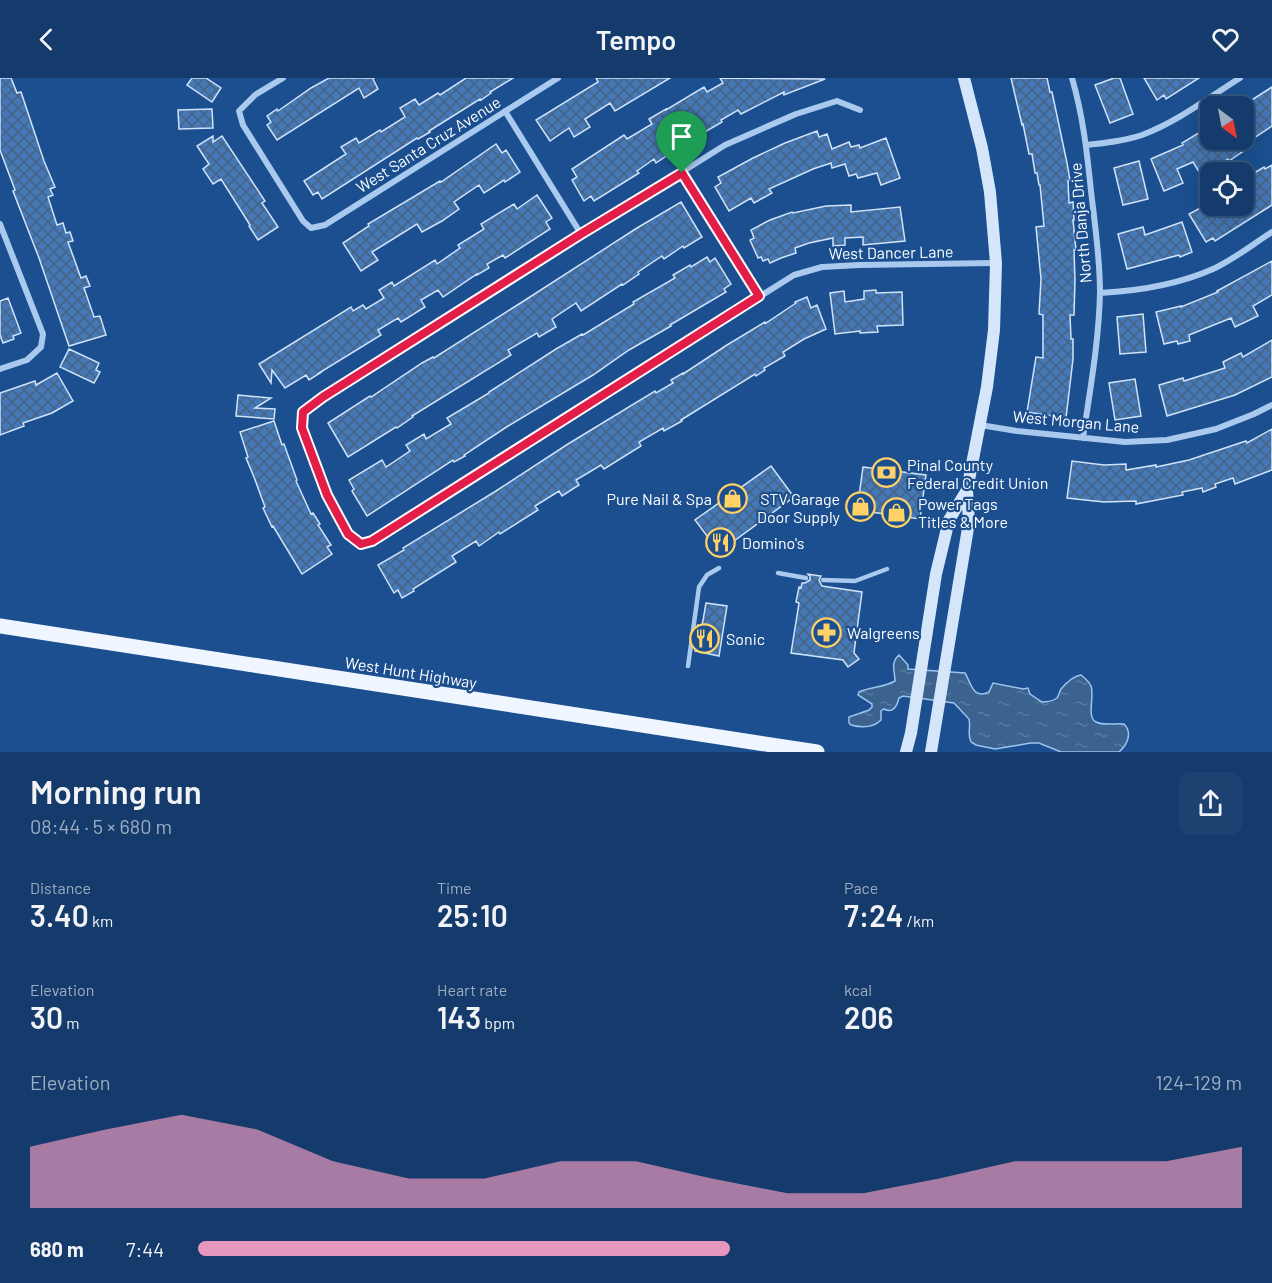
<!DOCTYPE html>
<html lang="en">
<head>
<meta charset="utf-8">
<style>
	:root { --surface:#143b6b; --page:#1d4271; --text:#f1f3f6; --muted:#9dadc1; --line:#33557e; --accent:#e797bd }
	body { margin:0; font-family:Barlow,sans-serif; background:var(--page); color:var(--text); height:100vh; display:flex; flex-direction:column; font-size:22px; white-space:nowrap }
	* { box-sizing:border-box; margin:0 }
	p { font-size:20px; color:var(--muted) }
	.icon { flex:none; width:33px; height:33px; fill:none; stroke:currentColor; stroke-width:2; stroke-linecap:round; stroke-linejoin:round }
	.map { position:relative; height:674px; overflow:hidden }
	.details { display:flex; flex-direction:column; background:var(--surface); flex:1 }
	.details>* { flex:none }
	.needle { width:39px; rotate:148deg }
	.tools { position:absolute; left:1200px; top:18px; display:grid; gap:12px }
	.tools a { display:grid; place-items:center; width:54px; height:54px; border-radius:12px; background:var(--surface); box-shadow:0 6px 24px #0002,0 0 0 2px var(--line); font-size:30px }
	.pin { position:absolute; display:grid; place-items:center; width:51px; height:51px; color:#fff; margin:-62px -26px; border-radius:50% 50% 50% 0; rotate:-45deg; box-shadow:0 0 6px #0007 }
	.pin .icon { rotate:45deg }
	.round { display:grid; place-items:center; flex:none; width:63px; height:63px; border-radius:12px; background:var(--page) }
	.headline { display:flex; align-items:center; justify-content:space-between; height:102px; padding:0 30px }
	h1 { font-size:33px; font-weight:600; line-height:45px }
	.metrics { display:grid; grid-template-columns:repeat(3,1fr); gap:9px; height:102px; padding:6px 30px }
	.metrics div { display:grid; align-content:center }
	.metrics b { font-size:30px; font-weight:600 }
	.metrics small { font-size:16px; font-weight:400 }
	.metrics p { font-size:16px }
	.chart { height:168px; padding:12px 30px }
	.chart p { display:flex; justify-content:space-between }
	.chart svg { width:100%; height:108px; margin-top:6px; fill:var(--accent); opacity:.7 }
	ul { padding:0 30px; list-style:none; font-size:20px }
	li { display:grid; grid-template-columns:96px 72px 1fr; align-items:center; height:45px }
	li i { height:15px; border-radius:8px; background:var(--accent) }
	header { display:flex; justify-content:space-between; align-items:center; height:78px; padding:0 30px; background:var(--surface); font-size:27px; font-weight:600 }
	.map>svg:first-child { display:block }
	.water { fill:url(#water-ripples); stroke:#9cc4f0; stroke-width:1.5 }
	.building { fill:url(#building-cross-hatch); stroke:#cfe3fa; stroke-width:1.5 }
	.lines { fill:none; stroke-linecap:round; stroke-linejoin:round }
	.lane { stroke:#a9c9ee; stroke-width:4.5 }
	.street { stroke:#a9c9ee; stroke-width:6 }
	.secondary { stroke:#d6e6fa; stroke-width:12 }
	.primary { stroke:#f0f6ff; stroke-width:15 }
	.route-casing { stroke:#fff; stroke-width:12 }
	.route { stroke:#e11d48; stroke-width:8 }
	.labels { text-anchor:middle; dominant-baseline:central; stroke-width:4.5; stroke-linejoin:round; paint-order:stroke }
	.street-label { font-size:16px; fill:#fff; stroke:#1b4f8f }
	.poi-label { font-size:16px; fill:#fff; stroke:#1b4f8f; text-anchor:start }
</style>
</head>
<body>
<header><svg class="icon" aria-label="back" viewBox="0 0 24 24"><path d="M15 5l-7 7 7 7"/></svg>Tempo<svg class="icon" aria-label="heart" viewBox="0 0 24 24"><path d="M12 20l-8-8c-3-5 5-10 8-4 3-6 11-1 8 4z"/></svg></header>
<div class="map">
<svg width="1272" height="674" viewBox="0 0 1272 674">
	<defs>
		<pattern id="water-ripples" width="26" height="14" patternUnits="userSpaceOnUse" patternTransform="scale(1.5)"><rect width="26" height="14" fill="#3c6290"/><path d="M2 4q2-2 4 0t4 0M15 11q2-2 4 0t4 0" fill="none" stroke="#597aa1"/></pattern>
		<pattern id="building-cross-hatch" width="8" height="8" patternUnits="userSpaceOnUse" patternTransform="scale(1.5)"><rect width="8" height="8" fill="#4478b7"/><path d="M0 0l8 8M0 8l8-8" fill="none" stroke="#486282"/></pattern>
	</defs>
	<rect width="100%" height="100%" fill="#1b4f8f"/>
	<path class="water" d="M899,577L908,587V591L965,595C971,605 973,622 989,614L993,605L1023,611L1028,610L1030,616L1042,624C1047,624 1053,623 1057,620C1059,618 1059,614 1061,611C1067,604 1073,598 1081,597C1085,600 1089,604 1091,608C1095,618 1086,639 1096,644C1103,648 1116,645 1124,646C1133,655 1127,667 1119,674H1061L1039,665H1031L995,671L976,667L971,664C967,656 971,649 969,641L954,625L903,618L899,620C897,628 893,636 884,631L881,633V642C873,650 862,650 851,647L849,645V639L869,632L872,629V626L858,617L859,614C871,609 885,609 895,603C895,593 890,585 899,577Z"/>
	<path class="building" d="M0,0H11L17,15L21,14L44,83L55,109L50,111L53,117L48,119L57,147L63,145L66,155L70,154L73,163L68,164L81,200L86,198L90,208L84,210L94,239L100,238L106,257L69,268L39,180L13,113L15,112L0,72Z
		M192,0H206L221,10L212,24L187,7Z
		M329,0H374L373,1L378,11L364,20L359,10L277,62L267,47L271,44L267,38L277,31L278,33L311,10Z
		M466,0H513L490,14L491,15L481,22L480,21L429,53L430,54L418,61L417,60L322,121L318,114L313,117L304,103L346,76L341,69L356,60L359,65L380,52L381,54L405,39L400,30L415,21L419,27L438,15L440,17Z
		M596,0H670L615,33L610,25L585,41L590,49L574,59L569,50L550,63L536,42L598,4Z
		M720,0L825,1L784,17V14L741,36L738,32L721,42L722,44L686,65L656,85L654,81L637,93L639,95L594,123L591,118L584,123L572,102L577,99L572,91L624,57L627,61L652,46L649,41L666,31V32L704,9L707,14L723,5Z
		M1011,0H1047L1050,14H1052L1067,85L1070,102L1068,103L1069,125L1073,124L1074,142H1073L1076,172H1074L1075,202L1074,237H1070L1071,261H1073V281L1066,340L1027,334L1036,279L1043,280V237L1039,236L1041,201L1036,149L1044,148L1040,107H1039L1037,95H1035L1032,76H1029L1023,46L1022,47Z
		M1114,0H1120L1133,36L1110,45L1095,7Z
		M1144,0H1199L1166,21L1164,17L1157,22Z
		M1272,9V48L1248,64L1251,68L1229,83L1228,81L1201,97L1193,84L1177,91L1183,105L1164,113L1151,81L1183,67L1182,65L1210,48V62H1244V27Z
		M212,31L213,50L179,51L178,32Z
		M817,53L819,59L827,56L832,71L849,64L851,69L859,67L860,70L886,60L900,100L881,107L877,95L858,100L856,96L849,98L845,86L832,90L831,85L813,91L769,111L772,115L754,125L751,120L729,133L715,109L721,105L718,99L753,80L785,65Z
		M213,58V64L222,58L265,123L262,125L278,149L258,162L249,148L250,147L221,101L213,106L203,91L209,86L197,68Z
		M496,66L502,75L506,72L520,94L505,104L504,102L484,115L479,107L454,124L459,131L442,143L422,154L417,146L372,174L378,182L361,193L343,165L369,148L368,146L440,103L441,104Z
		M1139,83L1148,121L1123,127L1114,90Z
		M1272,87V127L1215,163L1213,160L1206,164L1189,136L1204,128H1244V101L1264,89L1265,91Z
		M537,117L552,140L546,144L550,151L505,180L503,177L487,186L489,190L477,197V196L443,219L438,212L421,222L425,229L401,244L398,240L378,252L381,257L319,295H320L309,302L306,297L285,310L272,292L271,305L259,286L351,229L353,233L363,227L366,231L384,220L379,212L392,204L394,208L435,182L437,186L460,170L458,167L484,151L481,146L514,126L517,131Z
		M681,124L702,159L684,170L683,168L664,181L662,178L638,194L639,196L623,207L622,206L581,233L576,225L552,241L556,249L539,259L537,255L508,272L511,277L412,338L413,339L397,350L396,349L348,379L328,345L370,318L371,319L422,285L433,279L434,280L519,226L637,150Z
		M851,127V134L900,129L905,163L863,167V159L845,160V167L833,168V160L809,165L795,170L796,175L781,180L770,185L768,181L763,183L761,179L758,180L750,162L754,160L751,152L770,142L792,134L793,135L826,128Z
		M1182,144L1192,174L1180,179L1179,177L1127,191L1118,156L1143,149L1145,157Z
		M707,179L710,184L715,180L731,206L724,211L726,214L670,247L671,248L629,272L593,297L505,350L464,377L465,378L454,384L453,382L367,438L352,413L354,411L349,402L382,382L386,389L410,373L406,367L424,356L426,361L451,346L447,340L489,315V314L556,271L582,256L583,257L634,226L633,224L675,200L673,197L690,187L691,189Z
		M1272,183V217L1253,228L1258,238L1235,249L1231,240L1189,257L1190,263L1178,266L1177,263L1164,266L1156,234L1181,228V229L1218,214L1217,213Z
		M876,212V215L902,214L903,247L877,248L878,254L860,255V253L835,256L830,215L844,213L845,224L864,221V213Z
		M807,219L811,230L817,227L826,251L804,261L783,274L785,278L764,290L765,292L756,298L755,296L681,342L682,343L664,353L663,350L639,364L641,368L604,391L601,387L576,402L579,407L562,418L559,413L535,428L538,432L500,456L499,454L479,468L476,463L452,478L456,484L413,511L414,513L402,520L398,512L394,515L378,487L404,472L403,470L496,413L568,366L655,313L656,315L673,305L671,302L683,295V296L727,267L765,244L766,245L796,225L795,224Z
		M8,220L21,255L13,258L14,261L3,265L0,257V223Z
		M1143,236L1146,274L1120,276L1117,239Z
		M1272,262V299L1235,317L1167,338L1159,307L1183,300L1184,303L1225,290L1223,284L1241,275L1243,279Z
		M69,271L99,285L96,292L100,294L94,305L60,289Z
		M57,295L73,323L52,335L23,345L24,348L0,357V315L35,303L36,307Z
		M1135,301L1141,338L1115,342L1109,305Z
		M238,317L271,320L255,330L275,331L274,341L236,338Z
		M274,343L282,367L284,366L297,402L296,403L311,436L313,435L320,446L318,447L331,467L327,469L332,476L302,496L273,448L272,449L263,430L265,429L254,399L246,380L248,379L240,354Z
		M1272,351V392L1235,406L1233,400L1215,406L1216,409L1203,414L1202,410L1182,414L1183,417L1136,426V423L1104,424L1067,420L1072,383L1104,387L1126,386V392L1156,387V389L1189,382L1246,363L1247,365Z
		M771,388L794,419L719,474L695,442Z
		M863,389L926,397L920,441L857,432V430H856L857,418H859Z
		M807,496L821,498L819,502L822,508L862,514L854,575L859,581L848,589L843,582L791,575L799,525L796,524L799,509L801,510L802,505H805L810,502V498Z
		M706,525L727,528L719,578L695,573L698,547L702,548Z"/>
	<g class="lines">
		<path class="lane" d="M778,495L806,500
			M823,502L855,503L887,491
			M688,588L699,509L707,497L719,490"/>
		<path class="street" d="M283,0L255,17L239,33L243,47L303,143L311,150L325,147L558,0
			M1072,0C1083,38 1087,74 1091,113C1095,147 1100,180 1100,214C1099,263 1090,312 1083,360
			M860,32L837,23L796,36L725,67L323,319L303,334L302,350L327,417L348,456L361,466L371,463L794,197L822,189L859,187L995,185
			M505,33L581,156
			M1086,67C1105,65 1124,63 1142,57C1177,44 1208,20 1240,0
			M682,95L759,218
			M0,146L43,256L41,269L27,282L0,291
			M1100,215C1138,213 1177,207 1213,191C1233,182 1253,166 1272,154
			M980,347L1017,353L1125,364L1167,362L1216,351L1254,336L1272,327"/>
		<path class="secondary" d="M906,674L911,655L936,496L949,442L967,412
			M931,674L969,444L967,412L987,309L994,252L996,185L990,114L982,70L964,0"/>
		<path class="primary" d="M0,548L817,674"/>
	</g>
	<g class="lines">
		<defs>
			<path id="route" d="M682,95L759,218L372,463L361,466L348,456L327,417L302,350L303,334L323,319L581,156Z"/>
		</defs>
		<use href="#route" class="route-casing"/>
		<use href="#route" class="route"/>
	</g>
	<defs>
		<symbol id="bank-ring" viewBox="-11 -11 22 22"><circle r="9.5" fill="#1b4f8f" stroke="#ffd166" stroke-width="1.5"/><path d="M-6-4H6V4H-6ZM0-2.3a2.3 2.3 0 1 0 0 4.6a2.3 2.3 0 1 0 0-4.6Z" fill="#ffd166"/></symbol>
		<symbol id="shop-ring" viewBox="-11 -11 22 22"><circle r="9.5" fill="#1b4f8f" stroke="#ffd166" stroke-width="1.5"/><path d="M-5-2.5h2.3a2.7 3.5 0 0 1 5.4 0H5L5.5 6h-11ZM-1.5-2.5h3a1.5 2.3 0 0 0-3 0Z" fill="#ffd166"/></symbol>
		<symbol id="restaurant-ring" viewBox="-11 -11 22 22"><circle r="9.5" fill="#1b4f8f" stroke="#ffd166" stroke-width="1.5"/><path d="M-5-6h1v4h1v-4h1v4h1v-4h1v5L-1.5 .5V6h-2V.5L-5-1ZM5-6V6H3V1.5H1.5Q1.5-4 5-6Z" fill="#ffd166"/></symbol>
		<symbol id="pharmacy-ring" viewBox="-11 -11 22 22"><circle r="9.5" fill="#1b4f8f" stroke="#ffd166" stroke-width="1.5"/><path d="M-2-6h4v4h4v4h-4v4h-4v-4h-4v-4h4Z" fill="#ffd166"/></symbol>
	</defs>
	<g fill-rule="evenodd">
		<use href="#bank-ring" x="870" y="378" width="33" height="33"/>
		<use href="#shop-ring" x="716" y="404" width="33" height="33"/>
		<use href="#shop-ring" x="844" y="412" width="33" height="33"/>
		<use href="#shop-ring" x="880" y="418" width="33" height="33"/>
		<use href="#restaurant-ring" x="704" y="448" width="33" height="33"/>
		<use href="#pharmacy-ring" x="810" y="538" width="33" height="33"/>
		<use href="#restaurant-ring" x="688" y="544" width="33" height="33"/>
	</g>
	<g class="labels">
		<g class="street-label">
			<text transform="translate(428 66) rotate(-32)">West Santa Cruz Avenue</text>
			<text transform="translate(1080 145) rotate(-95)">North Danja Drive</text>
			<text transform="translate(891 174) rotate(-1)">West Dancer Lane</text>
			<text transform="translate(1076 343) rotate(5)">West Morgan Lane</text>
			<text transform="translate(411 594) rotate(9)">West Hunt Highway</text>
		</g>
		<g class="poi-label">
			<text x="907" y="386">Pinal County<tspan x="907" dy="18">Federal Credit Union</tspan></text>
			<text x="712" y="420" text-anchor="end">Pure Nail &amp; Spa</text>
			<text x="840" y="420" text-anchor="end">STV Garage<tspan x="840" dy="18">Door Supply</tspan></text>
			<text x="918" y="425">Power Tags<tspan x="918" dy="18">Titles &amp; More</tspan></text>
			<text x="742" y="464">Domino's</text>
			<text x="847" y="554">Walgreens</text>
			<text x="726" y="560">Sonic</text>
		</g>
	</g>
</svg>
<div class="tools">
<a><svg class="needle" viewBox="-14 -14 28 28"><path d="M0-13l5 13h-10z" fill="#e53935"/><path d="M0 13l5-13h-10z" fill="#9dadc1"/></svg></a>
<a><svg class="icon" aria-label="locate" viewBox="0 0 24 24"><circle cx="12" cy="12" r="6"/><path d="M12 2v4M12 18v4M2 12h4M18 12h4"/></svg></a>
</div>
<div class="pin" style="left:682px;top:95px;background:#1e9e55"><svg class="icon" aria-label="arrive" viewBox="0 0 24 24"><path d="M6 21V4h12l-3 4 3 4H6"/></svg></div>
</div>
<section class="details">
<div class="headline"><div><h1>Morning run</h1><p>08:44 · 5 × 680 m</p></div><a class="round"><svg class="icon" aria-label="share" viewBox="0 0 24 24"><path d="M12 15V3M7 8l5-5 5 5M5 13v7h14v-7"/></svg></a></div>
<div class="metrics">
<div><p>Distance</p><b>3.40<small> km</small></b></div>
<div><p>Time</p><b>25:10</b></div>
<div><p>Pace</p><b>7:24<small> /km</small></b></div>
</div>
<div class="metrics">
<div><p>Elevation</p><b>30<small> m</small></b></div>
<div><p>Heart rate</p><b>143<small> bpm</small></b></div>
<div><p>kcal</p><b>206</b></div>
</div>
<div class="chart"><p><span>Elevation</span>124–129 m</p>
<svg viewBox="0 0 160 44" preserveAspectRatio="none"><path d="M0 44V19L10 12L20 6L30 12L40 25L50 32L60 32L70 25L80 25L90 32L100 38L110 38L120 32L130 25L140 25L150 25L160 19V44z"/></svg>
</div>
<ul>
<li><b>680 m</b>7:44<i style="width:51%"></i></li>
</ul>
</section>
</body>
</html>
